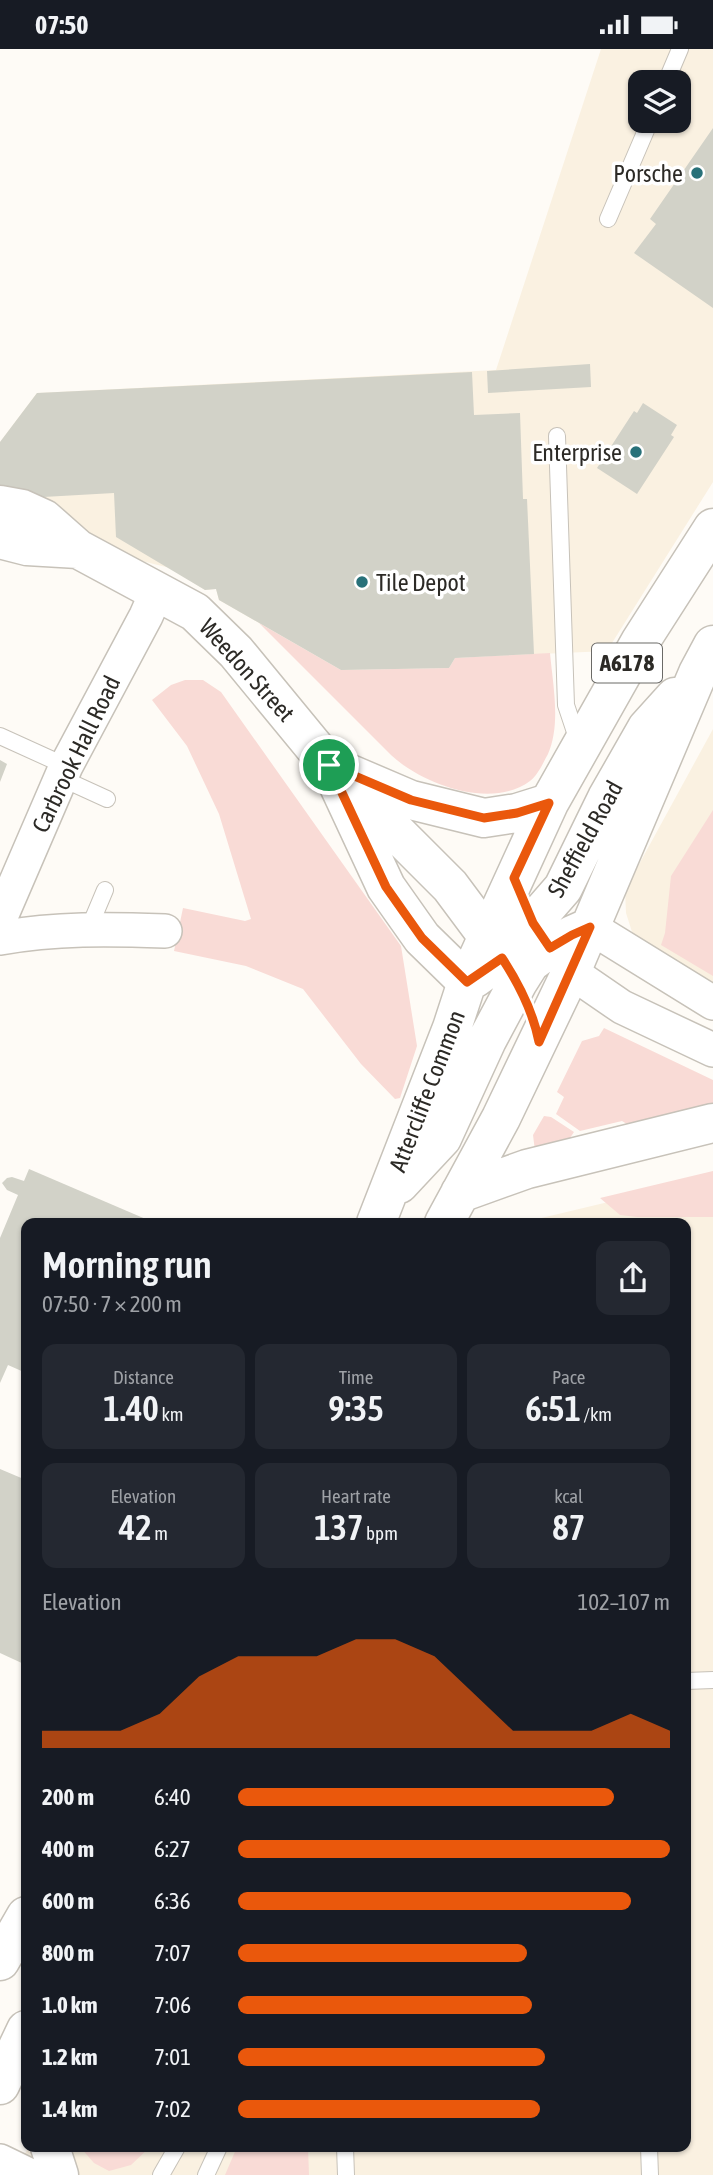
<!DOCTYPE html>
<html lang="en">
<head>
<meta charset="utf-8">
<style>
	:root { --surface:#171b24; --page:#242831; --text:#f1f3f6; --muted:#9ea1a6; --accent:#ea580c }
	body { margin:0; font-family:"Asap Condensed",sans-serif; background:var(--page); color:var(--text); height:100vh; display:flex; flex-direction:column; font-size:26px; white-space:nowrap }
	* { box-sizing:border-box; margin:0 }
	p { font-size:23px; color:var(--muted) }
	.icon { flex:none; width:38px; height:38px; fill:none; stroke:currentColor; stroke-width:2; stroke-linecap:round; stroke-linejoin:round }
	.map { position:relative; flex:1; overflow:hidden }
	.sheet { position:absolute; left:21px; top:1169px; width:670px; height:934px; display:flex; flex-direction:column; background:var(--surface); border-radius:14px; box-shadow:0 2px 5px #0004 }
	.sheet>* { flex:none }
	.controls { position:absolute; left:628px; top:21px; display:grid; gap:14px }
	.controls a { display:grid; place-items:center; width:63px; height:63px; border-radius:14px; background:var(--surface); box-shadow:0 2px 5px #0004; font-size:35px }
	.pin { position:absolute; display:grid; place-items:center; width:60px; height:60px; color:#fff; margin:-30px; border:4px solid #fff; border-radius:50%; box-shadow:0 2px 7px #0007 }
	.round { display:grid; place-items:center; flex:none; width:74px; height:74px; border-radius:14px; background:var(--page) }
	.overview { display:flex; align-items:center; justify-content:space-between; height:119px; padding:0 21px }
	h1 { font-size:38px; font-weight:600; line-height:52px }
	.stats { display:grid; grid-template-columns:repeat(3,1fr); gap:10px; height:119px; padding:7px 21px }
	.stats div { display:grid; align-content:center; border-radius:14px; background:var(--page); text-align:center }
	.stats b { font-size:35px; font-weight:600 }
	.stats small { font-size:19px; font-weight:400 }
	.stats p { font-size:19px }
	.chart { height:196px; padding:14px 21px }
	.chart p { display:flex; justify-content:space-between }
	.chart svg { width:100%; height:126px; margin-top:7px; fill:var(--accent); opacity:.7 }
	ul { padding:0 21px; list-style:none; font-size:23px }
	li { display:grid; grid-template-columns:112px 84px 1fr; align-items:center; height:52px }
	li i { height:18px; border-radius:9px; background:var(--accent) }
	.status { display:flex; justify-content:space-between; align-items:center; height:49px; padding:0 35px; background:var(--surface); direction:ltr }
	.status svg { height:19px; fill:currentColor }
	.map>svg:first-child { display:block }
	.built { fill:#faf1e1; fill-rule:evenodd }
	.green { fill:#f9dbd6 }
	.building { fill:#d2d2c8 }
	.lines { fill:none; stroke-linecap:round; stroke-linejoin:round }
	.lane-casing { stroke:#c7c2b9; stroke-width:18 }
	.street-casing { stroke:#c7c2b9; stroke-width:36 }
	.secondary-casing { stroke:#c7c2b9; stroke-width:41 }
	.primary-casing { stroke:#c7c2b9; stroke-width:41 }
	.lane { stroke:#fff; stroke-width:16 }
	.street { stroke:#fff; stroke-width:33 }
	.secondary { stroke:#fff; stroke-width:38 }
	.primary { stroke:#fff; stroke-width:38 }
	.route-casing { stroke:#fff; stroke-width:14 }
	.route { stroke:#ea580c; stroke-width:9 }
	.poi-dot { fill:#287179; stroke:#fff; stroke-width:2.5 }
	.labels { text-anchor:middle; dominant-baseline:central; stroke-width:7; stroke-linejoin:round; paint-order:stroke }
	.shield { fill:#fff; stroke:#6b6a67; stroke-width:2 }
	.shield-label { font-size:23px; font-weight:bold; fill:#2c2a26 }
	.poi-label { font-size:24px; fill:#2c2a26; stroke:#fff; text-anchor:end }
	.street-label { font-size:24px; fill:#2c2a26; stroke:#fff }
</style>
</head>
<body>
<div class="status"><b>07:50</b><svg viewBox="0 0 49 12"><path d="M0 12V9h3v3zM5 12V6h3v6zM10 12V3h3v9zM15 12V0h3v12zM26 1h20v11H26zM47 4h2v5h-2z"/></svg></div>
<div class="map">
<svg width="713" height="2126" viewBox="0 0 713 2126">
	<rect width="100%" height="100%" fill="#fefbf6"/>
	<path class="built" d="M601,0H713V433L607,602L455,609L449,619L341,621L219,551L216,540L205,541L170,519L0,477V393L37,344L496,321ZM640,33H679V72H640Z
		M713,680V942L633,886L626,864L625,841Z
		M713,1128V2126H12L29,2098H686V1174H528L533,1171Z"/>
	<path class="green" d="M259,574L341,621L449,619L455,609L550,604C553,637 561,675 548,705C543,714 538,726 530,732C491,761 422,735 391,706Z
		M185,631H203L221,643L401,897L417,997L400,1049L395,1050L361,1015L303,940L246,917L174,902L183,859L245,872L251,870L219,765L187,697L152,651L171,636Z
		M713,761V927L661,896L665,884L671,827Z
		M604,979L713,1031V1057L630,1077L622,1072L580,1082L556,1065L564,1048L557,1043L582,992L599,987Z
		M544,1067L551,1068L574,1083L566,1095L535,1102L533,1086Z
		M713,1122V1168H637L620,1166L600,1149Z
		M80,2098H150L131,2116L109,2122L94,2114Z
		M237,2098H308L309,2126H225Z"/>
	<path class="building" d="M713,79V259L634,204L656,175L650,170Z
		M590,315L591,338L488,344L487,322Z
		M472,323L474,366L520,364L523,450H527L534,605L455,609L449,619L341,621L219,551L216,540L205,541L116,488L114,444L8,450L0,441V393L37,344Z
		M643,354L677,376L671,386L674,388L637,445L597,419L634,362L637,364Z
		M0,711L7,715L0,733Z
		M29,1120L155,1174H26V1324L8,1316L0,1334V1189L18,1146L7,1141L2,1134L7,1129L12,1128L24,1132Z
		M0,1420L26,1431V1616L0,1604Z"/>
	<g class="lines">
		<defs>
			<path id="lane" d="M666,33L680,0
				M608,170L650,72
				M557,387L566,656L578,692
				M0,687L66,717
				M61,729L107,750
				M89,879L105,841
				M686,1632L713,1631
				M345,2098L346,2126
				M649,2098L650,2126
				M161,2126L177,2098
				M206,2126L219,2098"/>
			<path id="street" d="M0,870L66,717L146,567L157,542
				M590,878L713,954
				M0,889C56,879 109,880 165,882
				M571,923L622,958L713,1001
				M0,2112L29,2126"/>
			<path id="secondary" d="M0,456L22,460L44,470L78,500L195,563L236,603L329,716L450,837L488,888
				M0,490L27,497L78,500
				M339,737L386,838L422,889L467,933"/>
			<path id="primary" d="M329,716L411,751L484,769L517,764L549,754
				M475,929L502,909L563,839L607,749L647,679L675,648
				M399,1135L442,1089L487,991L518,933L530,914L550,899L572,886L590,878
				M460,1144L527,1120L713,1074
				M376,1174L452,979L467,933L549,754L640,593L713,479
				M444,1174L501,1069L571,923L698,624L713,596
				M0,1912L26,1867
				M0,2036L26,1981
				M50,2098L59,2126"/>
		</defs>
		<use href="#lane" class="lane-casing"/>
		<use href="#street" class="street-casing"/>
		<use href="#secondary" class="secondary-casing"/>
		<use href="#primary" class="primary-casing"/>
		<use href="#lane" class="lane"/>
		<use href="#street" class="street"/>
		<use href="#secondary" class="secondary"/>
		<use href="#primary" class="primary"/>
	</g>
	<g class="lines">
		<defs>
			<path id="route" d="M329,716L411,751L484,769L517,764L549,754L514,829L533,874L550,899L572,886L590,878L539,993C533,962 519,935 502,909L467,933L422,889L386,838Z"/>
		</defs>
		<use href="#route" class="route-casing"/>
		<use href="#route" class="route"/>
	</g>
	<g class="poi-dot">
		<circle cx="697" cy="124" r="7"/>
		<circle cx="636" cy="403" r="7"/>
		<circle cx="362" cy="533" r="7"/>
	</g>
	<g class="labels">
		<rect class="shield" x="592" y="594.5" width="70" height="39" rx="5"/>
		<g class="shield-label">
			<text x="627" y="614">A6178</text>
		</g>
		<g class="poi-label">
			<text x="683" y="124">Porsche</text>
			<text x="622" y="403">Enterprise</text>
			<text x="376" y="533" text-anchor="start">Tile Depot</text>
		</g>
		<g class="street-label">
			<text transform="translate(247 621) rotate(48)">Weedon Street</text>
			<text transform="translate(76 705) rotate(-64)">Carbrook Hall Road</text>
			<text transform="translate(585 790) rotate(-61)">Sheffield Road</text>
			<text transform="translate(427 1042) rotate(-69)">Attercliffe Common</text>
		</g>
	</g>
</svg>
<div class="controls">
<a><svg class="icon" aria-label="layers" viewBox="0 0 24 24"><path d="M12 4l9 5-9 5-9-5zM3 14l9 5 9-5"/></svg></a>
</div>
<div class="pin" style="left:329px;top:716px;background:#1e9e55"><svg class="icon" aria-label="arrive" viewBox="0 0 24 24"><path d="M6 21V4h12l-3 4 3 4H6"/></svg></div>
<section class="sheet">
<div class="overview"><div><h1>Morning run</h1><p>07:50 · 7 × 200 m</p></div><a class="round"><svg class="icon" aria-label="share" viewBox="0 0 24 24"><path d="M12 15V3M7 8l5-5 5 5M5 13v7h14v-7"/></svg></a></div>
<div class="stats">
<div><p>Distance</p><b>1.40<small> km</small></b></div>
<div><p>Time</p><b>9:35</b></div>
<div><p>Pace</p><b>6:51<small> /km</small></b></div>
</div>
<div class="stats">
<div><p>Elevation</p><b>42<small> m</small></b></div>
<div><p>Heart rate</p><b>137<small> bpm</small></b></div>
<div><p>kcal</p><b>87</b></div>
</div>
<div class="chart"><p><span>Elevation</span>102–107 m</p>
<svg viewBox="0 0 160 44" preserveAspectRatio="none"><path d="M0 44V38L10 38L20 38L30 32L40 19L50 12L60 12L70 12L80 6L90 6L100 12L110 25L120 38L130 38L140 38L150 32L160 38V44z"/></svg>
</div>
<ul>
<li><b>200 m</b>6:40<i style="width:87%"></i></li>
<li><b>400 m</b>6:27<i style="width:100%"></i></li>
<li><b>600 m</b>6:36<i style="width:91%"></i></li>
<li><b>800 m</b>7:07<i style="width:67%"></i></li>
<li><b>1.0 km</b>7:06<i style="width:68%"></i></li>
<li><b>1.2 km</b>7:01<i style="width:71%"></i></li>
<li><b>1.4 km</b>7:02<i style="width:70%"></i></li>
</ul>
</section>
</div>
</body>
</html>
